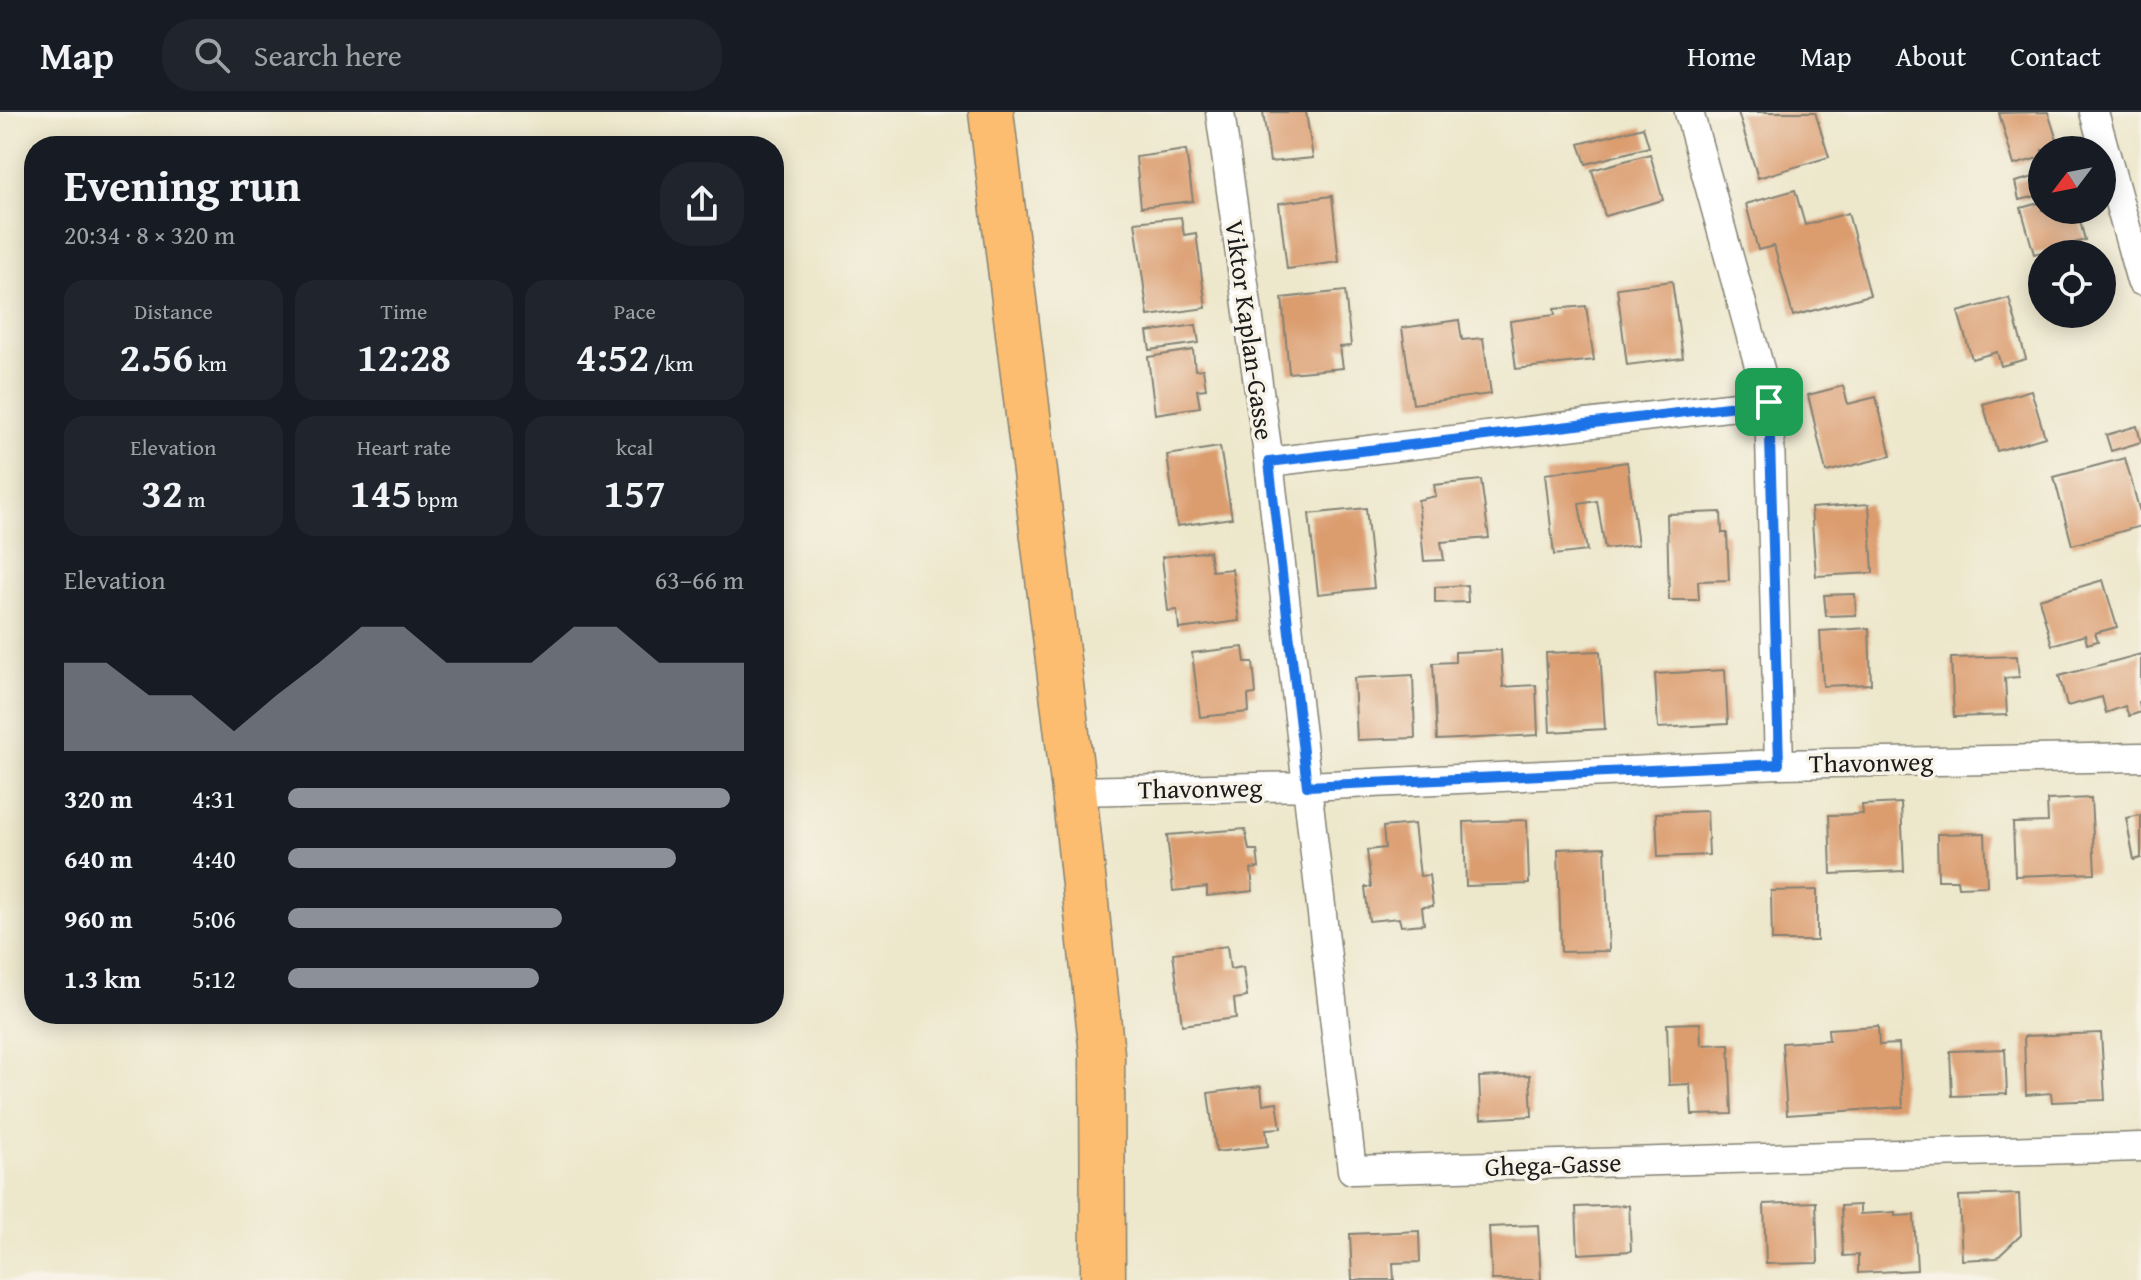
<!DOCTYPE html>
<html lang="en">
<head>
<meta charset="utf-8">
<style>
	:root { --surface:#171b24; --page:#20242c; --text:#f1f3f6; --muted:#9ea1a6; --line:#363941; --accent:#8c9099 }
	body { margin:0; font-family:"Gentium Book Plus",serif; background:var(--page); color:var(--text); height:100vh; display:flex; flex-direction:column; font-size:30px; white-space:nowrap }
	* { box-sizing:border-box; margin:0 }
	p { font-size:26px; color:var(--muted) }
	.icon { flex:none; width:44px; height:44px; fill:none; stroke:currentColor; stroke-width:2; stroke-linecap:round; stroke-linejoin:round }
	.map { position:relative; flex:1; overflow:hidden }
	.sheet { position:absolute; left:24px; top:24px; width:760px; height:888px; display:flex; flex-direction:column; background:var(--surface); border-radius:32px; box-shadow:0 4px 20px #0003 }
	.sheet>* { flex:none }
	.needle { width:52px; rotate:238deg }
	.tools { position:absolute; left:2028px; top:24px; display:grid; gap:16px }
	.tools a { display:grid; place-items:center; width:88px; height:88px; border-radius:50%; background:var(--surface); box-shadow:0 4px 20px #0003; font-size:40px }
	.pin { position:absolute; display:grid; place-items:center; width:68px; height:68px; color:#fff; margin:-34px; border-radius:16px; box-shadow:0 4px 12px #0006 }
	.round { display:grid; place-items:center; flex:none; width:84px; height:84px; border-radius:32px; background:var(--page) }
	.summary { display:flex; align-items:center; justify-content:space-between; height:136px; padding:0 40px }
	h1 { font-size:44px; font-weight:800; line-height:60px }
	.metrics { display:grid; grid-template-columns:repeat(3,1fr); gap:12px; height:136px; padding:8px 40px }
	.metrics div { display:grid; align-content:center; border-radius:20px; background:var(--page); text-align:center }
	.metrics b { font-size:40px; font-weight:800 }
	.metrics small { font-size:22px; font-weight:400 }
	.metrics p { font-size:22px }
	.chart { height:224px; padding:16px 40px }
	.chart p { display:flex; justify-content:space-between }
	.chart svg { width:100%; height:144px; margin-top:8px; fill:var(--accent); opacity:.7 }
	ul { padding:0 40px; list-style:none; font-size:26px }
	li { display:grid; grid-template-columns:128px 96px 1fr; align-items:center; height:60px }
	li i { height:20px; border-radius:10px; background:var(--accent) }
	header { display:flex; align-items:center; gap:48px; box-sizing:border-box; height:112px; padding:0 40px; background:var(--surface); border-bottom:2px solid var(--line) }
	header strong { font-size:38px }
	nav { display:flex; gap:44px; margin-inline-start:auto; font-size:28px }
	.search { width:560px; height:72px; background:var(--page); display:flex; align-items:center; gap:20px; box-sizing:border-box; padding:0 28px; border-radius:32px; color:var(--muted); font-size:30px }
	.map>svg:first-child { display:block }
	.building { fill:#db9c6e }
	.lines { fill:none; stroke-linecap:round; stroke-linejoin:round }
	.minor-casing { stroke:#848274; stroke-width:31 }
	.primary-casing { stroke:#848274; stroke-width:47 }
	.minor { stroke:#fff; stroke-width:28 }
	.primary { stroke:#fcbd6f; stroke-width:44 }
	.route-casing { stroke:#fff; stroke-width:16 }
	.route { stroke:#1a73e8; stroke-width:10 }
	.labels { text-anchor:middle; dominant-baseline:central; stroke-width:7; stroke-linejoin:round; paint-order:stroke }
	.street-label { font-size:26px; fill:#1c1c1c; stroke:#f7f3e8 }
</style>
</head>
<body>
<header>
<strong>Map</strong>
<div class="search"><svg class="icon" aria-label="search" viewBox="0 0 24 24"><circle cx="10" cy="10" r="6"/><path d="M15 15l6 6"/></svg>Search here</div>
<nav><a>Home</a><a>Map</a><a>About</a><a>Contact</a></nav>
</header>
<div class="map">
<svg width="2141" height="1168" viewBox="0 0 2141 1168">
	<rect width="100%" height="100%" fill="#f7f3e8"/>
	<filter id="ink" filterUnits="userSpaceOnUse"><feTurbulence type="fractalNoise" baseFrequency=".0125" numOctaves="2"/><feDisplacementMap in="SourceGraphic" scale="16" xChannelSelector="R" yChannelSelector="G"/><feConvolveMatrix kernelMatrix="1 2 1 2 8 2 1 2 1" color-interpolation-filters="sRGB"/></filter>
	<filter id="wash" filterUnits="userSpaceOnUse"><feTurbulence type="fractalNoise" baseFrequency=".006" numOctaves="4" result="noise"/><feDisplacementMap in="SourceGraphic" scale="32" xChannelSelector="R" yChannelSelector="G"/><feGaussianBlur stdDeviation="1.8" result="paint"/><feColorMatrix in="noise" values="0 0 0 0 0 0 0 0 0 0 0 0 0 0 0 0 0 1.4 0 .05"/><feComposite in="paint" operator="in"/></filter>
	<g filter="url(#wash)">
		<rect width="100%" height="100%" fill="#ede7cb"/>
		<g id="blocks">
			<path class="building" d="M1263,0H1306L1313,46L1270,50Z
				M1738,0H1815L1829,45L1758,66Z
				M2048,0L2060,38H2042V45L2014,53L1999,1Z
				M1643,15L1649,35L1586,52L1579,32Z
				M1186,38L1193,89L1141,95L1136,45Z
				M1650,42L1663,88L1605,104L1592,58Z
				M2042,63V83L2019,88L2015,70Z
				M1795,78L1805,113L1848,101L1870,183L1793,204L1774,134L1758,138L1746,92Z
				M1332,84L1339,150L1287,157L1279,91Z
				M2042,90V98H2077L2085,128L2034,142L2021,96Z
				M1181,105L1184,123L1196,121L1206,196L1148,204L1135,110Z
				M1672,169L1683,246L1627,253L1617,176Z
				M1345,179L1351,234L1340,235L1343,256L1289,261L1282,186Z
				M2009,186L2026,247L2001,254L1997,240L1972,247L1958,200Z
				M1586,194L1594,248L1516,257L1510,209L1555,203L1554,197Z
				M1459,208L1462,228L1483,226L1491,282L1413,292L1402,216Z
				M1196,213L1199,231L1150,238L1147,220Z
				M1193,238L1195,258L1203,257L1206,277L1197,278L1200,295L1155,302L1148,245Z
				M1843,274L1848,292L1876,285L1891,344L1826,360L1808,283Z
				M2031,278L2045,325L1997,339L1983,292Z
				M2137,314L2141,330L2111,339L2106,323Z
				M1220,335L1232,406L1177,414L1167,343Z
				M2125,346L2141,404V414L2072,433L2054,365Z
				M1627,350L1638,433L1605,437L1597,389L1579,392L1587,439L1554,443L1545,362Z
				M1481,368L1489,426L1441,430L1444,448L1424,449L1418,388L1436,384L1434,373Z
				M1869,392L1873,461L1816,464L1811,396Z
				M1366,396L1374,476L1318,482L1309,402Z
				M1721,400L1722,421H1727L1729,468L1698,469L1699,488H1669L1667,402Z
				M1209,439L1212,459L1232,457L1239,509L1179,517L1177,498L1168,499L1162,445Z
				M2103,468L2117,515L2095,521L2098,529L2087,532L2085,523L2052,533L2039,487Z
				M1467,473L1468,490L1435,491V475Z
				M1855,482L1856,503L1826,504L1824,483Z
				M1869,516L1871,572L1823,574L1820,519Z
				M1243,535L1245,550H1253L1256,582L1248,583L1249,600L1200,605L1192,541Z
				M1501,538L1503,575L1536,573L1538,623L1437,628L1433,551L1455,550V540Z
				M1600,539L1605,617L1550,620L1546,541Z
				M2141,542V590H2139L2141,600L2129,604L2125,594L2106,601L2102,585L2067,594L2059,564Z
				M2017,544L2019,565L2005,566L2007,603L1954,605L1951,546Z
				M1725,558L1728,612L1658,616L1655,562Z
				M1413,563L1415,626L1357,628L1354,566Z
				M2091,686L2095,761L2015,764L2013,711L2048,710L2047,688Z
				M1901,691L1904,759L1831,762L1829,703L1863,702L1862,693Z
				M1707,699L1709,743L1658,745L1656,701Z
				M2141,703V746L2134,748L2126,706Z
				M1527,708L1529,772L1466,774L1464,710Z
				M1414,712L1420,764L1429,763L1433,794L1422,795L1424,812L1401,814L1399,806L1369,809L1365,775H1371L1367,738L1385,736L1383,715Z
				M1245,717L1249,738H1257L1259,756L1251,757L1253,779L1207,784V775L1173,779L1167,723Z
				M1985,721L1987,774L1958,775L1957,768H1938L1937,722Z
				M1605,735L1609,839L1561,840L1558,737Z
				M1817,778V829H1772L1771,779Z
				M1227,834L1230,857L1243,855L1247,885L1234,887L1236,906L1182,913L1173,841Z
				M1700,911L1701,933L1729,932L1732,1002L1692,1003L1690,972L1669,973L1667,912Z
				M1878,914L1879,933L1899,932L1903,995L1787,1003L1782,931L1829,928L1828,917Z
				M2101,921L2105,988L2052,990L2051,981L2026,983L2024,924Z
				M2005,937L2007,982L1952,984L1950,939Z
				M1530,963L1532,1004L1481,1007L1479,965Z
				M1261,974L1263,992L1277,990L1281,1016L1266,1017L1268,1034L1216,1040L1208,981Z
				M2019,1082L2021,1123L1997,1146L1962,1148L1959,1084Z
				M1816,1090L1818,1151L1766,1152L1764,1092Z
				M1629,1093L1631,1139L1578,1142L1576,1095Z
				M1860,1093V1102L1895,1100V1104L1914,1103L1917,1158L1858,1161V1143L1843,1144L1841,1094Z
				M1538,1113L1541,1168H1492L1489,1115Z
				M1419,1119L1420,1150L1393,1151L1394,1168H1352L1350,1122Z"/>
		</g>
	</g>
	<g filter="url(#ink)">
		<use href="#blocks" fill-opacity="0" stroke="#848274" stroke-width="2"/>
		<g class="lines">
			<defs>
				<path id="minor" d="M1220,0L1269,350L1352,1058L2141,1035
					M1689,0L1769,290L1779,652
					M2094,0L2141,169
					M1269,350L1769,290
					M1074,679L1307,674L1779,652L2141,645"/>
				<path id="primary" d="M991,0L1074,679L1102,942L1103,1168"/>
			</defs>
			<use href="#minor" class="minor-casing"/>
			<use href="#primary" class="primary-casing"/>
			<use href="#minor" class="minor"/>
			<use href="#primary" class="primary"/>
		</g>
	</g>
	<g class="lines" filter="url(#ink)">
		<defs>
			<path id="route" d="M1769,290L1779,652L1307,674L1269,350Z"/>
		</defs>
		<use href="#route" class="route-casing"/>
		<use href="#route" class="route"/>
	</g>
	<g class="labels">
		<g class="street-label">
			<text transform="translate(1250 218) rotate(82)">Viktor Kaplan-Gasse</text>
			<text transform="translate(1871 650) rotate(-1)">Thavonweg</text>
			<text transform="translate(1200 676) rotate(-1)">Thavonweg</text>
			<text transform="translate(1553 1052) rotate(-2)">Ghega-Gasse</text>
		</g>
	</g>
</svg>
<div class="tools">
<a><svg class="needle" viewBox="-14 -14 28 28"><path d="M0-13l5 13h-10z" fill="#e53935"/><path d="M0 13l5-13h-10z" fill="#9ea1a6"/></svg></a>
<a><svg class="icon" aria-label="locate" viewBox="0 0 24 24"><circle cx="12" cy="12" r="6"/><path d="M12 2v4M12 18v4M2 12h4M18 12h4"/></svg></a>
</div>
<div class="pin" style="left:1769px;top:290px;background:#1e9e55"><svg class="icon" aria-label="arrive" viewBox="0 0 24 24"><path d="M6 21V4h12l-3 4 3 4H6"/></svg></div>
<section class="sheet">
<div class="summary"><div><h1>Evening run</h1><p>20:34 · 8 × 320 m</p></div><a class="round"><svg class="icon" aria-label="share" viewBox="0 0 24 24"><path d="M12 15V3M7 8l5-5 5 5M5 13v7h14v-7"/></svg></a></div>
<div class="metrics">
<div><p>Distance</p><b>2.56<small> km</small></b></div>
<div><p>Time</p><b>12:28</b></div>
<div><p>Pace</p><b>4:52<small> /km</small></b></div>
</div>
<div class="metrics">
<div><p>Elevation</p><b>32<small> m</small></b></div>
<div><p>Heart rate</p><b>145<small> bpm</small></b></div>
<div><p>kcal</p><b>157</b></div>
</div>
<div class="chart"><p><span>Elevation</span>63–66 m</p>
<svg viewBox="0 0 160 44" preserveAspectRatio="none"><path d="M0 44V17L10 17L20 27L30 27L40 38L50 27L60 17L70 6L80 6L90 17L100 17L110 17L120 6L130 6L140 17L150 17L160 17V44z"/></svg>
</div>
<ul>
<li><b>320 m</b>4:31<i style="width:97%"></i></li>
<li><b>640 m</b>4:40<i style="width:85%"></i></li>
<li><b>960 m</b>5:06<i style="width:60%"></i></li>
<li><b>1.3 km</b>5:12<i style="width:55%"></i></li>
</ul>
</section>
</div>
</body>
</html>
